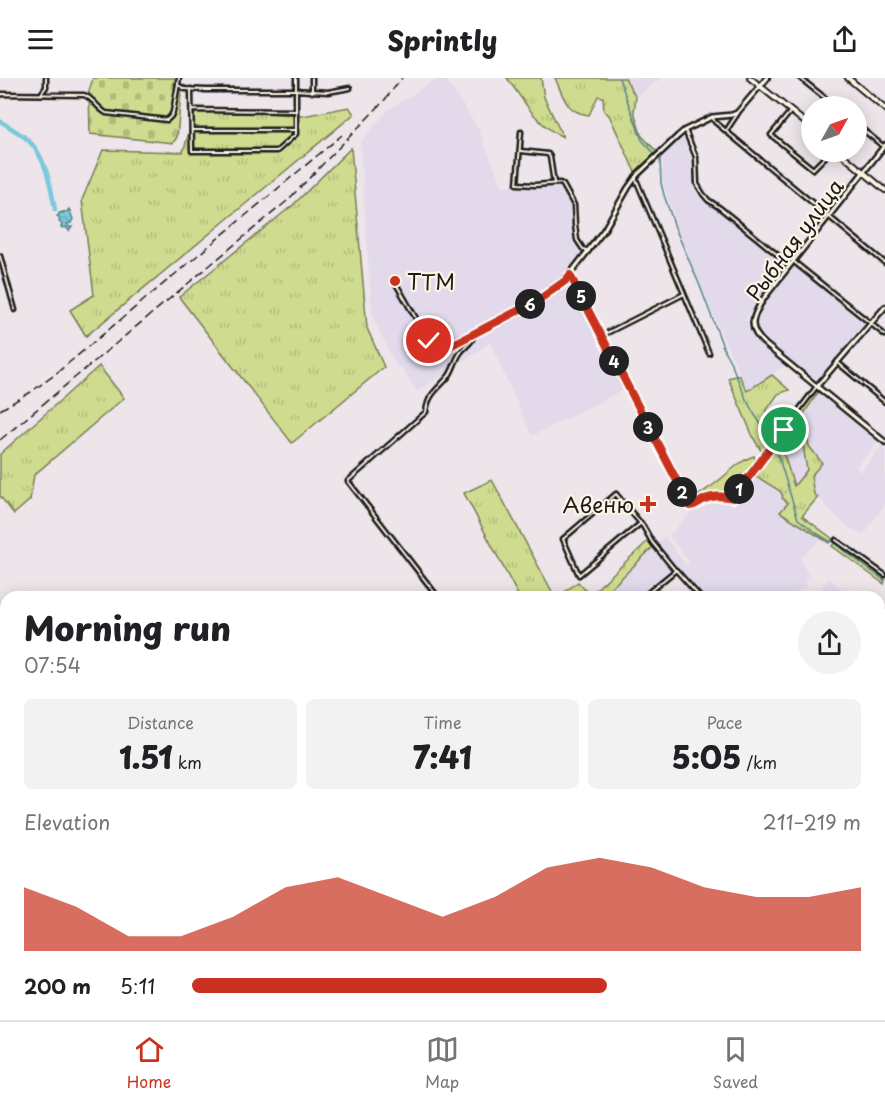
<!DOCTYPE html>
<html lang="en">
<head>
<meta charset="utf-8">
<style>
	:root { --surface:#fff; --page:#f2f2f2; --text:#202124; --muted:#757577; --line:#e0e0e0; --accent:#c8321e }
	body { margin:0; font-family:"Playpen Sans",sans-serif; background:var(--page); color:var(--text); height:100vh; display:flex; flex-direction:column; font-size:22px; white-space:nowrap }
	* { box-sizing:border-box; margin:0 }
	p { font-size:20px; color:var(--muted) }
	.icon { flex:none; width:33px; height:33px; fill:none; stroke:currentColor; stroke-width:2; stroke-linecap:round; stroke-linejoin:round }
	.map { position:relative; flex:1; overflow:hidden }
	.sheet { position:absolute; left:0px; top:513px; width:885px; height:429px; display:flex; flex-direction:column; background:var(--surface); border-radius:18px 18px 0 0; box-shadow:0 3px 15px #0003 }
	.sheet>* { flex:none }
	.needle { width:39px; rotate:50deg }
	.buttons { position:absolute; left:801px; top:18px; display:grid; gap:12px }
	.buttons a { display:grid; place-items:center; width:66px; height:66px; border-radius:50%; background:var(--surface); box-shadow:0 3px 15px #0003; font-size:30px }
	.pin { position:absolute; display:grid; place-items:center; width:51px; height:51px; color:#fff; margin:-26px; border:3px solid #fff; border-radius:50%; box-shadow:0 2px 6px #0007 }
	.km { position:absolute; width:30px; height:30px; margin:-15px; border-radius:50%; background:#222; color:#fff; font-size:16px; line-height:30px; text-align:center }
	.round { display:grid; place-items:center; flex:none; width:63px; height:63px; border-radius:32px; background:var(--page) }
	.overview { display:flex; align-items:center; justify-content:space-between; height:102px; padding:0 24px }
	h1 { font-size:33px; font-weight:800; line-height:45px }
	.figures { display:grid; grid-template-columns:repeat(3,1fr); gap:9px; height:102px; padding:6px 24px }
	.figures div { display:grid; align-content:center; border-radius:9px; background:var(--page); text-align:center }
	.figures b { font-size:30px; font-weight:800 }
	.figures small { font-size:16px; font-weight:400 }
	.figures p { font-size:16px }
	.chart { height:168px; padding:12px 24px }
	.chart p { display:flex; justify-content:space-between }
	.chart svg { width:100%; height:108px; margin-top:6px; fill:var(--accent); opacity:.7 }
	ul { padding:0 24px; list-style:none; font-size:20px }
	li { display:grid; grid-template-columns:96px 72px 1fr; align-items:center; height:45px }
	li i { height:15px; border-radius:8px; background:var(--accent) }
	header { display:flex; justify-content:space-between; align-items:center; height:78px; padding:0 24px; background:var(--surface); font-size:27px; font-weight:800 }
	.tabs { display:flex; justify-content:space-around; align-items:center; height:84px; border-top:2px solid var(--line); background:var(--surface); font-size:16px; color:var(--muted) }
	.tabs a { display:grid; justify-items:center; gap:3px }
	.tabs .on { color:var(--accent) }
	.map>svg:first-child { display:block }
	.built { fill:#e2daeb }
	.grass { fill:url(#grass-tufts); stroke:#767c56; stroke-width:1.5 }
	.forest { fill:url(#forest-crowns); stroke:#767c56; stroke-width:1.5 }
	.cemetery { fill:url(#cemetery-stones); stroke:#767c56; stroke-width:1.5 }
	.water { fill:url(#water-ripples); stroke:#56838f; stroke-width:1.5 }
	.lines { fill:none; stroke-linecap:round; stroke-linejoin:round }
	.stream { stroke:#56838f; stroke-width:1.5 }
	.river { stroke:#7cc8dc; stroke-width:4.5 }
	.minor-casing { stroke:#1c1c1c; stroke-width:7 }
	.tertiary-casing { stroke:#1c1c1c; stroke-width:8 }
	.secondary-casing { stroke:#1c1c1c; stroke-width:8 }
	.minor { stroke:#fcf5e5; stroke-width:2 }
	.tertiary { stroke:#fcf5e5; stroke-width:3 }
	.secondary { stroke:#fcf5e5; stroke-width:4 }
	.rail { stroke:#1c1c1c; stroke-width:1.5; stroke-dasharray:9 4.5; stroke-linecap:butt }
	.route-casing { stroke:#fff; stroke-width:12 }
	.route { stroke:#c8321e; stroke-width:8 }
	.poi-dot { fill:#c8321e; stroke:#fcf5e5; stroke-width:2 }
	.labels { text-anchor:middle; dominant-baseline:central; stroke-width:4.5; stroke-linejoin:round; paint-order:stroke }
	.street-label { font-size:21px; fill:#1c1c1c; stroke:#fcf5e5 }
	.poi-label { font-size:21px; fill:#1c1c1c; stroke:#fcf5e5; text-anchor:start }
</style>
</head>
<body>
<header><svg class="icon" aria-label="menu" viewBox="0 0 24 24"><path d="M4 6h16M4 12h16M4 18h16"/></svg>Sprintly<svg class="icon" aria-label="share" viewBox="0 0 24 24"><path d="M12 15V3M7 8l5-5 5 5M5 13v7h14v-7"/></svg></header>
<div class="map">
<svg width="885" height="942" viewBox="0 0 885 942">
	<defs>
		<pattern id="grass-tufts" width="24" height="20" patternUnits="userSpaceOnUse" patternTransform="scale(1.5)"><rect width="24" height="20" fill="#cfdc8f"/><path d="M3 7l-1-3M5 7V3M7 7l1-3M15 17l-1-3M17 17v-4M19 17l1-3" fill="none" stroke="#b1bc7b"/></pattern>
		<pattern id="forest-crowns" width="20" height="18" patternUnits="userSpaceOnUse" patternTransform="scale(1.5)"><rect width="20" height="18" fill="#cfdc8f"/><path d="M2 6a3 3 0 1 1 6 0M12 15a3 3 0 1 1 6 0" fill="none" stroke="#b1bc7b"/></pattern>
		<pattern id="cemetery-stones" width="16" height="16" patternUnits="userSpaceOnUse" patternTransform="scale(1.5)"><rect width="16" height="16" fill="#cfdc8f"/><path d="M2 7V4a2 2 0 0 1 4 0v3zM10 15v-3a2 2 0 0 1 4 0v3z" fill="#b1bc7b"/></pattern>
		<pattern id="water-ripples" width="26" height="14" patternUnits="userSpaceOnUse" patternTransform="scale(1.5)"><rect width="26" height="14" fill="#7cc8dc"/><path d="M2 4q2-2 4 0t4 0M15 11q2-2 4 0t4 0" fill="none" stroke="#6babbc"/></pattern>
	</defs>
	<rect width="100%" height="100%" fill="#ede5e9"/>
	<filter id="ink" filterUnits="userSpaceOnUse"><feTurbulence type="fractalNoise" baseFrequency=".0167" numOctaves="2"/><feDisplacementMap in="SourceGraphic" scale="12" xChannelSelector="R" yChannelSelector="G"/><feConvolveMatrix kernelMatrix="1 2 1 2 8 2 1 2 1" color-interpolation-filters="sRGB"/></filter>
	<g filter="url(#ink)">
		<path class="built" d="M438,0H445L478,50L502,108L520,107L521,109L560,108L571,127L573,164L584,175L566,198L625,311L532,358L490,265L417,314L401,289L397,290L372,237L360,65L389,31Z
			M625,0H661L636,20Z
			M685,56L696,81L697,107L705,120L788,186L755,226L747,240L748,251L753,259L786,287L747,313L683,168L662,102L663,86L660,77Z
			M794,185L869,246L818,306L769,267L758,255L757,245L762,229Z
			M819,313L879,363L856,389L860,394L883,366L885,368V426L863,458L846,447L824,427L825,426L814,416L811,398L822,385L809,368L803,337Z
			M798,337L807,392L794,409L779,361Z
			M754,397L780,413L788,425L780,435L821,461L800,481L809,498L804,501L806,505L804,509L796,514L798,519H701L657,466L664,458L686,487L689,484L669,458L698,426L733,424Z
			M653,469L671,493L639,519H602Z
			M829,501L842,511L852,519H832L821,510Z
			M162,936H279L283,938L286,942H155Z"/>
		<path class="grass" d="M507,0H541L544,19L563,59C537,48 524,23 507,0Z
			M555,0H625L636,20L634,33L641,57L657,74L635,94L609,37L604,33L603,19L598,18L589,37C565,34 564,19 555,0Z
			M197,29L303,38L349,29L354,36L86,258L70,232L94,217L82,122L103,72L183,74Z
			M351,70L367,250L384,289L292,365L179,219L293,127Z
			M99,288L124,320L34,397L30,422L14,436L0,418V376Z
			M739,297L747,313L772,297L789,312L778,316L766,333L780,352L763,376L754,361L728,300Z
			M817,312L819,313L803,337L809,368L822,385L811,398L814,416L818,419L802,438L833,461L829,465L780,434L788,425L782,420L783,418L780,413L754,397L779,361L794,408L807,392L798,337Z
			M492,402L555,519H519L464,415Z
			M648,463L653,469L602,519H558L578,504L590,517Z
			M835,464L885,501L884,506L832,468Z"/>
		<path class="forest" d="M754,378L756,384L732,416L714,417L694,426H690C698,416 707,412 717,404C729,395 740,382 754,378Z"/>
		<path class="cemetery" d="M93,0H175L174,7L181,15L177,59L173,65L90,56L89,13Z
			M6,760V936H14L7,942H0V766Z"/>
		<path class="water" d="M68,132L69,131L73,141L71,145L67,146L69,149H72L69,153L66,149L63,150L61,149L62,146L59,144L60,140L57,138L59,137V135H63L62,134L70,133Z"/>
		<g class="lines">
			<path class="stream" d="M619,0L642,62L653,74
				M660,80L661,105L664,117L676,152L700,208L725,274L731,285L746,321L753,334L772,363
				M776,371L798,441L818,456L831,464
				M835,466L885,503"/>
			<path class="river" d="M0,43C9,49 20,55 28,62C46,79 51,108 55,132"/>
			<defs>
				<path id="minor" d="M800,0L835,28
					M178,7L185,11L206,12H295L328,14L350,10
					M191,11L192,73H277L296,56V0
					M312,14V0
					M41,16L46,9V0
					M0,17L2,16L84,17C93,20 97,30 106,35L167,42L171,38L173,34L179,0
					M192,32L295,33
					M791,33L771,57L813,91L830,74
					M712,39L715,44L885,185
					M856,46L884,69
					M193,52H296
					M685,52L696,79L697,106L703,116L708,122L720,130L790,187
					M726,53L738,35
					M521,54L517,106L535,107L560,105L563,107L574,127L575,147L577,162L583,171L589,173
					M521,73L548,76L550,79L554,105
					M635,99L709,275
					M0,178L15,232
					M793,183L885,257
					M570,197L690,428C696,428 698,425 703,422C713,417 722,418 733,420L817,308
					M395,204L429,263C435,270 440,272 448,269L501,241
					M601,258L684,216
					M837,284L885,324
					M641,445L579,497L563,461L616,416L643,448L652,464L675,492
					M836,462L885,497
					M438,519L348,403L426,334C428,316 437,312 448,299C454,292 455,281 461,274C467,266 472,266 474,255
					M643,519L676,492L700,519
					M879,594L885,599
					M879,733L885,740
					M879,821L885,829
					M879,912L885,919
					M288,936L293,942
					M342,936L347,942
					M392,936L397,942
					M444,936L449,942
					M494,936L499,942
					M544,936L549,942
					M595,936L600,942
					M667,936L672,942
					M745,936L750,942
					M823,936L828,942
					M151,942L158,936"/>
				<path id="tertiary" d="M885,67L764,220C751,240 747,251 766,267L885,364
					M501,241L537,223L567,200L604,152L628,110L638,96L678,58L685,52L712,39L732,37L737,35L760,8
					M817,308L885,229
					M879,543L885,535
					M879,860L885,854
					M433,942L440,936
					M782,942L789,936"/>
				<path id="secondary" d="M750,0L812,50
					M848,0L885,31
					M760,8L767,0
					M839,74L885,112
					M879,709L885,701
					M608,942L615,936"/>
			</defs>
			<use href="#minor" class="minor-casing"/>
			<use href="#tertiary" class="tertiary-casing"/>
			<use href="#secondary" class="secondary-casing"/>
			<use href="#minor" class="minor"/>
			<use href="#tertiary" class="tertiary"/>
			<use href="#secondary" class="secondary"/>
			<path class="rail" d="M0,332L31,314L53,298L342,57
				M0,362L287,123L383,24L402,0
				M196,942L200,936"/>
		</g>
	</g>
	<g class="lines" filter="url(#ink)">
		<defs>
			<path id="route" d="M429,263C435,270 440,272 448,269L537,223L565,203L570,197L690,428C696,428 697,425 703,422C713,417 722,418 733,420L784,352"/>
		</defs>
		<use href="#route" class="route-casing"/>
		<use href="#route" class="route"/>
	</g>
	<g class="poi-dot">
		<circle cx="395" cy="203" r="6"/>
		<path d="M645 417h6v6h6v6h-6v6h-6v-6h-6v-6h6z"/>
	</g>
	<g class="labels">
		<g class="street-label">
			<text transform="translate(794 161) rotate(-53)">Рыбная улица</text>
		</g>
		<g class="poi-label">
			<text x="407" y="203">ТТМ</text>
			<text x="634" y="426" text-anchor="end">Авеню</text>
		</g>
	</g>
</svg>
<div class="buttons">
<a><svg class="needle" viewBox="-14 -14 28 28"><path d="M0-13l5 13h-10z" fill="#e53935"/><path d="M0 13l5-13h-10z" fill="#757577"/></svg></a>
</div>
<div class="pin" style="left:784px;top:352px;background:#1e9e55"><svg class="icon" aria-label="arrive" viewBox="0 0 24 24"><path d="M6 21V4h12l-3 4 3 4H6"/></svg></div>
<div class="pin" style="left:429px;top:263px;background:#d93025"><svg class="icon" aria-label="check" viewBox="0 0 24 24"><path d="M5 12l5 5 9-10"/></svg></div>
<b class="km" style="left:739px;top:411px">1</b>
<b class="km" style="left:682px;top:414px">2</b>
<b class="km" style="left:648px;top:349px">3</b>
<b class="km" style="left:614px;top:283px">4</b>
<b class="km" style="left:581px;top:218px">5</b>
<b class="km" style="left:530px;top:226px">6</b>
<section class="sheet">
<div class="overview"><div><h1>Morning run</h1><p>07:54</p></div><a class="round"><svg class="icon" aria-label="share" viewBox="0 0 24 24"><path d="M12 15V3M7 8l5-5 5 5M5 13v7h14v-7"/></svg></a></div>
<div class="figures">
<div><p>Distance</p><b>1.51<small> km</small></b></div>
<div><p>Time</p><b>7:41</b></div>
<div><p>Pace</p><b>5:05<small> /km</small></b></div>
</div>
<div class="chart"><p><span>Elevation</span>211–219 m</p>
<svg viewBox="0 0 160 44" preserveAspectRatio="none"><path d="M0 44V18L10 26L20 38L30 38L40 30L50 18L60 14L70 22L80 30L90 22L100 10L110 6L120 10L130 18L140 22L150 22L160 18V44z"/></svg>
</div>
<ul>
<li><b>200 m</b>5:11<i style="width:62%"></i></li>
</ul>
</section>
</div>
<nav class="tabs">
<a class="on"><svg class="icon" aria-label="home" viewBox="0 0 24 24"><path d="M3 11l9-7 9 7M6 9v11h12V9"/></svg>Home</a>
<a><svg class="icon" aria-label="map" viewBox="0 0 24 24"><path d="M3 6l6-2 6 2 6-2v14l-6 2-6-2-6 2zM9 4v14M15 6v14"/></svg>Map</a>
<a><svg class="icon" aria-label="saved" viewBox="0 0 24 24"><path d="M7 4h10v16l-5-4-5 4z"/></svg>Saved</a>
</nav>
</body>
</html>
